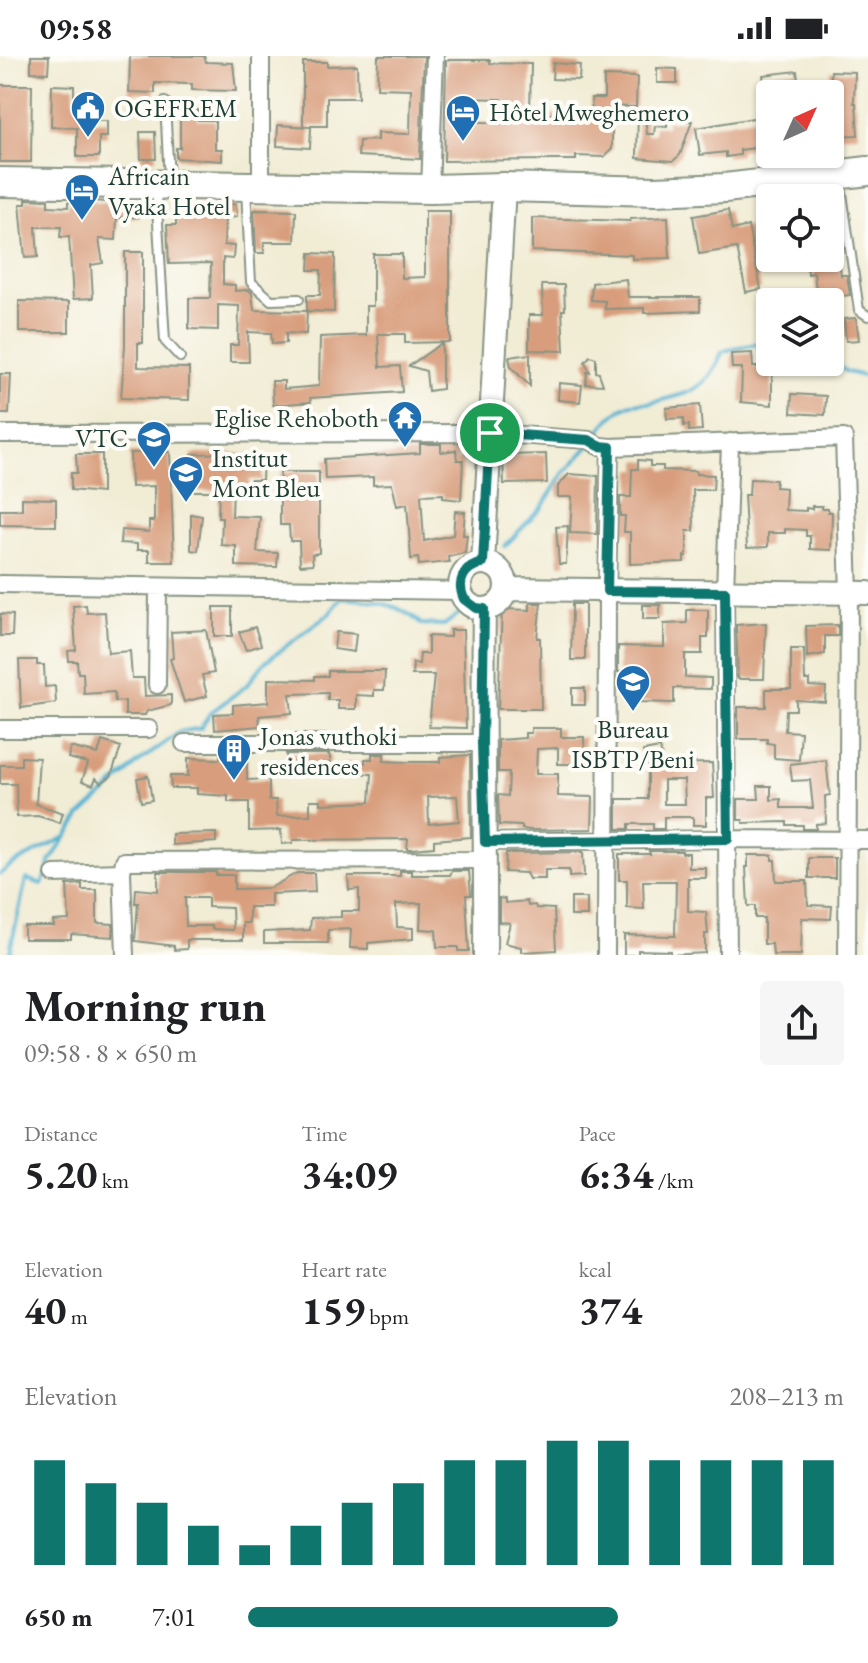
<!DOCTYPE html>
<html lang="en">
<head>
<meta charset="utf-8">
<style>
	:root { --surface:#fff; --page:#f6f6f6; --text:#202124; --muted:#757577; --accent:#0f766e }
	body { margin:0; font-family:"EB Garamond",serif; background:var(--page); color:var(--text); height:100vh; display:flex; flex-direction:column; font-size:30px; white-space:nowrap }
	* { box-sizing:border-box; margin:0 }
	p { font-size:26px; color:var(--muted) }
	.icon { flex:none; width:44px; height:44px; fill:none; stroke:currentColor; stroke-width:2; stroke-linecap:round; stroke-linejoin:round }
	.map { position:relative; height:899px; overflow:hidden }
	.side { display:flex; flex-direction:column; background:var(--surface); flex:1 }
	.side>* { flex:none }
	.needle { width:52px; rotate:45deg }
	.buttons { position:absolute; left:756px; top:24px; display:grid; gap:16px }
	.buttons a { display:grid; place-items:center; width:88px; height:88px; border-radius:8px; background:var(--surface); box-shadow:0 2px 6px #0004; font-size:40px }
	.pin { position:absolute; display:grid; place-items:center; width:68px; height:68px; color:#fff; margin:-34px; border:4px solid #fff; border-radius:50%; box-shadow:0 2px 8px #0007 }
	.round { display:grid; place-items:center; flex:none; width:84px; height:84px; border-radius:8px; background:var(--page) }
	.summary { display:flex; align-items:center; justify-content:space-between; height:136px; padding:0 24px }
	h1 { font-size:44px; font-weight:700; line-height:60px }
	.stats { display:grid; grid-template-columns:repeat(3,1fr); gap:12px; height:136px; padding:8px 24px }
	.stats div { display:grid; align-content:center }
	.stats b { font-size:40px; font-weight:700 }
	.stats small { font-size:22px; font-weight:400 }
	.stats p { font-size:22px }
	.chart { height:224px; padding:16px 24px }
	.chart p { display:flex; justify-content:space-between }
	.chart svg { width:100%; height:144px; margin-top:8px; stroke:var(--accent); stroke-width:6 }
	ul { padding:0 24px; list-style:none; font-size:26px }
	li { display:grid; grid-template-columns:128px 96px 1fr; align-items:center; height:60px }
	li i { height:20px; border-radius:10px; background:var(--accent) }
	.status { display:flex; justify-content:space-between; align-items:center; height:56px; padding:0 40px; background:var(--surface); direction:ltr }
	.status svg { height:22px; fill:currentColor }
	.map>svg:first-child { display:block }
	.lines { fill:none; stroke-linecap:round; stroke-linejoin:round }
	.stream { stroke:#54b3d2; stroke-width:4 }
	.building { fill:#d89d7b; fill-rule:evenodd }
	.lane-casing { stroke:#889484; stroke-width:12 }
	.street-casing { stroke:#889484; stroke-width:20 }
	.secondary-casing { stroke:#889484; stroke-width:26 }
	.highway-casing { stroke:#889484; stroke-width:32 }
	.lane { stroke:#fff; stroke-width:8 }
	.street { stroke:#fff; stroke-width:16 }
	.secondary { stroke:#fff; stroke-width:22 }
	.highway { stroke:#fff; stroke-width:28 }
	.route-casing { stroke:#fff; stroke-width:16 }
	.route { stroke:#0f766e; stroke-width:10 }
	.labels { text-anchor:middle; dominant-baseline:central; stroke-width:8; stroke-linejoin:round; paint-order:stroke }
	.poi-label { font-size:26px; fill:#1f3d34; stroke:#fdfcf7; text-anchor:start }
</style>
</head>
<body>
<div class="status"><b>09:58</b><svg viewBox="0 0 49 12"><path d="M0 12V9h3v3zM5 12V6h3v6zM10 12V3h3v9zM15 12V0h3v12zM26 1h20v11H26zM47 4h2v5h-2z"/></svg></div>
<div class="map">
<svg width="868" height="899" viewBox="0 0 868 899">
	<rect width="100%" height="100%" fill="#fdfcf7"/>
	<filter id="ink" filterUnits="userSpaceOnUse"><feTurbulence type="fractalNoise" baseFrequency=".0125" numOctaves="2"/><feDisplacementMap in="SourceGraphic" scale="16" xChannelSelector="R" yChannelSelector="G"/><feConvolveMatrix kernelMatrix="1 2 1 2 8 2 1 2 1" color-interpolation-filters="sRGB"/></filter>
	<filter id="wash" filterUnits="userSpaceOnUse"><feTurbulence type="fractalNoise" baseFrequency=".006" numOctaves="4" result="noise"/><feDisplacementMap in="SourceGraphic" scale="32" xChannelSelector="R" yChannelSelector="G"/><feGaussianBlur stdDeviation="1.8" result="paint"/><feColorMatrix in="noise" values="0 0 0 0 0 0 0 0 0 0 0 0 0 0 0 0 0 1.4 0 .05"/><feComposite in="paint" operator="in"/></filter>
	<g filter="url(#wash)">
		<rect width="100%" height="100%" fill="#f1ecd4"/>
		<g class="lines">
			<path class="stream" d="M830,305L847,316L868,321
				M600,374C607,365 618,353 629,349C636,346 646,348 654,346C690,338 710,332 722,296C738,289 755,292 770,282
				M505,490L542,451L563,418L588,391
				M200,813L226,814
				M0,818L11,809L64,782
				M9,899L26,823L42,828L51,804L81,759L140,705L180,676L201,672L210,657L246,630L265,606L329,558L342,542C373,545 398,546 421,568L444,569L460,557"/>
		</g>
		<g id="blocks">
			<path class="building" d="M31,0H49L48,17L31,16Z
				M130,0H204L206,6L233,7L236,35L192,34V28L155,27V37L129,36Z
				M378,0H424L420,103L358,100L359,85L377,84V77L410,78L411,33L377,32Z
				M446,4H490V7L531,8L530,58L588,60L592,57L591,42H604V20L637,21L636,51L612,50V93L604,101L576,100V104H557L444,105ZM463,42L502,43L503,67L463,65Z
				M303,6H327V10L357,9L358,42H327V70H303Z
				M553,7L580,9L579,24L552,23Z
				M657,12L677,13V27H657Z
				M797,15L799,32L792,33V38H773L772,33L765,34L763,19Z
				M831,15L855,16L854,47H856L858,79L830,80Z
				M0,29H32L31,106H0Z
				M52,29L74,30V48H89V65H107V81H99V101H77V72L51,71Z
				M644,52L647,78H654L655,70L667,71V65H692L680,99L673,105L637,102L638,53Z
				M180,54H198V64H215V93H222V105L176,102V92H180Z
				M770,59L767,78L761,79L763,91L740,94V99L726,101V96L700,99L696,72Z
				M278,69L311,71L310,92L277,90Z
				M140,76H155L156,103H141Z
				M26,143L48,144V150L68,151V146L81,147V144L118,147V150L138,149L139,161L117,162L116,184L99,183L103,207L91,209L93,242L73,243L69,181H60L61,171H36L38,201L25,202L20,148H26Z
				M236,148L237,161L225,162L224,189L234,190L233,203L223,202V228L235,229V235L249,234L252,237L254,254L307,255L306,278L286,277V287L272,288L271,277L248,276L249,306H230V289H238L239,250L218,249V274L189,273V242H210L211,207L169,208L167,169H176V152Z
				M254,154L296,155L295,186H264V197H256Z
				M728,154L732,174L748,170L761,233L746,236L737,192L699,198L693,160Z
				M425,155H450V286L405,287V278H378L380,311L400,310L402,336L310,342L311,346L273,349L272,325H284V333L319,330L320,281L366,279V250H373V198H402V222L425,221Z
				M668,161L670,202L632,203V199L532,195V162L630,165V163Z
				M125,196H143V287H138V311L189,312V344L121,342L125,290Z
				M310,197L335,198L334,256L307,255V239H320L321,214H309Z
				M812,202H839L841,219H847L850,239L817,243L814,217L808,218L807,205L812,204Z
				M626,223L628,241H700V255L644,257V252L605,253V245L591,244L592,227Z
				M542,229H564L565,254H562L564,295L529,294V259H543Z
				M19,245L69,246V276H19Z
				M856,262L859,284L846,285L844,263Z
				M442,287V333L428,335L426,315L409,310Z
				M752,297L753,311H772V349L741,346L742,312H732L731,298Z
				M530,298V330L511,311L509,301Z
				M590,300L596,302V316L599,317L603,329L586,328L587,316H590L585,306Z
				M0,318H11L9,358H0Z
				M559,327L582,329L580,346L558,344Z
				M792,338L826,340L825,359L791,357Z
				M700,349L702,374L689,375V369L684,370V362L667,363L666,352Z
				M420,388H441V396L456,394L457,404H463L461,444L443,442V438L421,439L424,485L453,479L455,455L465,456L463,479H467L465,497L448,501L450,506L419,509L418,502L411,503L407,448L397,450L392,428L373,429V421L325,423L324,403L420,397Z
				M170,396L174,506H149V494H137V488L120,487L121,474L149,476V465H154V430L131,431L130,397Z
				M229,397L263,400L262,424H250V431L233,432L232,460L260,461L257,496L278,497L277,511L236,510V490L221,489L222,462H218L219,435H191L192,398Z
				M76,398H102V437L71,434V417H77Z
				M546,398L547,427L504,428L503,399Z
				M638,404L650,405V410H663V414L696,415V418L714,419L713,434H693L694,475H687V500H684V506L630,508V476H624L625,460H620V441H631L632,413H638Z
				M280,416H319V497L312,498L313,508L300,509L299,485H290L289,469H280Z
				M569,418L598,420L597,478L570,477L572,441H558V430Z
				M750,423L776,424L775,431L786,432L785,454L806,455V452L812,453V450H822V453H828V456H832L831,494L810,493V480H806V474L785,473V477H768V491L747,492L744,439H749Z
				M22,442L56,443V470L0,469V454H22Z
				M191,458L202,460L198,495L191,494Z
				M568,470L566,508H559L556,471Z
				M530,547H541L537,582H540L541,653H498L502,553L530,554Z
				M572,548H585V604H571Z
				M86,549L87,557L105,556L108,597L130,595L132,622H144L145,640L171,639V649L147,655L145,659H125V645L115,646L114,636L84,638L83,617H78L77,605H69L68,595L76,594L73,550Z
				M643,549H660V563H643Z
				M214,551H232V580H214Z
				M687,554H708V582H702V598H685V621L711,622V633L674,632V647L636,646V616H618V590L664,591V568L687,567Z
				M0,558L13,559L12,580H0Z
				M766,567L764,623H738L736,569Z
				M838,569V580H825V598L807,601L806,570Z
				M255,571L261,589L246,594L239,576Z
				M206,574L214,617L202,619L207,640L184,646L170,603L173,602L171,576Z
				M450,574H463L466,672L429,671L434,619H412L413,607L419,608L420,598H428V580L450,581Z
				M336,576L356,578L354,596L334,593Z
				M791,593H804L805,624H809V630L826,631L825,646L796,644V654H786L785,675L801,676L799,704L774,702V688L767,687V683H738V651H766V633H791Z
				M19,604H37V609H44L45,631L55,630L56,647L21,652Z
				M328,615H385L384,634H374V640L356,639V653H338V644H328V637L290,638L292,657L259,660L260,670L215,674L214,658L233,657V649L268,646V623L315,624V620H328Z
				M572,632H585V649H572Z
				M531,672H561V681H584L585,708H558V692L537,693L536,718H558V740L593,741L592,773L530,774L522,773V770L499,769L498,739L508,740L509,716H498V684L525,682V677H531Z
				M102,685L121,691L111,720L101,727L96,722L93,729L82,725L88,707L68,702L70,691L98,698Z
				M660,692L663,708L712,707L714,742H706V769H693V761H664V773H653V768H629V773H617V743H648V705L645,706L643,695ZM664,724H684L685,748H664Z
				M220,698H247V724L269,723V744H276L277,760L310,759V744H321V748L370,746L372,718L346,717V707H365V703H372V698H384V705L407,706H440V701L470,699L471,781L434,784V791L412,793H407L408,783L293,784V787L282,788L281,774L249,775V746H228V740L197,738V732H171L170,720H188V702L220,703ZM457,740L459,765L429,768L428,741Z
				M286,698H329L331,706L304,713L287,714Z
				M21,701L39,702L36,748L63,757L60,767L38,760L17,761L16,728H0V709H21Z
				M826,704L830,739L825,740L826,767L816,768V773H803V769H787V766L743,767V764H738V743H759L758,730H771V744L781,743V752H813L810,724L792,725L790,708Z
				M148,720L152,744L141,746L137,722Z
				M216,777V786L172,789V778Z
				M649,795H682V797H689V812H706V822H688V855L706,856L708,878H705V897L670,899V895L638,894V899H624V879L675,880L676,825H643L644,853L627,852V824H619V798H650Z
				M583,796L584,820L569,821V814H545V823H529L526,817L505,816L506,797Z
				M748,799H772V804H775L776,825H807L808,849L832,850L831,863L802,862L801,899H773L772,888H764V862H755V850H748L746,811H748Z
				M809,802H835V822H809Z
				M400,815H412V819H450L452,815H469L471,839H466L469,895H458V891H437L436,874L420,873L421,847L396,848L397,871L413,872V883L368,887V893L350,892L351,873L328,874V887H264V876L310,874L311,862L341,861V855H359V833L349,834L348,820H400Z
				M158,816H216V819H234V833L270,832L297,817H314L315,836L271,838V851H249V867H243V884H187V893L174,894V890L135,885L138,847H135L136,833L158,835ZM185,842H208V851L232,852L233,874L212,873V870H186Z
				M82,828V834H97V867L113,868V881L71,878V883H24V870H54L53,865L69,864L67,829Z
				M499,842L505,843V847L527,845L528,850L535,849L536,852L554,853L556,894L521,896V891L505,887L510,867L499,866Z
				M571,842H587V860H571Z"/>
		</g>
	</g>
	<g filter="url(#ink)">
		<use href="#blocks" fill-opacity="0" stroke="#889484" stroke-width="2"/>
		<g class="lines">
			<defs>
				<path id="lane" d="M165,46L169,125
					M840,124L859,254L868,260
					M156,133L165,285L180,301
					M246,134L251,226L271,244L299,243"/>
				<path id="street" d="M261,0V129
					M430,133L435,0
					M0,378L490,377L589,384L599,390L610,391L844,382L849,537L847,899
					M0,528L461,535
					M157,629L158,531
					M0,673H149
					M184,687H482
					M485,786L728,783L868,784
					M54,818L122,816
					M125,899L122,816L124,805L486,804
					M606,899L607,535L610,391
					M728,899L725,536L730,386"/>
				<path id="secondary" d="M483,507L504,131
					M460 530a23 23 0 1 1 46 0a23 23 0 1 1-46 0Z
					M506,533L868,537
					M484,553C482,668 486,784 485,899"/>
				<path id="highway" d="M0,126L430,133L504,131L655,135L725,132L868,115"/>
			</defs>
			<use href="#lane" class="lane-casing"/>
			<use href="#street" class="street-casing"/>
			<use href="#secondary" class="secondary-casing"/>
			<use href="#highway" class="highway-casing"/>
			<use href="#lane" class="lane"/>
			<use href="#street" class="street"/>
			<use href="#secondary" class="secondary"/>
			<use href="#highway" class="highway"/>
		</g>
	</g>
	<g class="lines" filter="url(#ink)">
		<defs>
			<path id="route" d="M490,377L589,384L599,390L610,391L607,535L725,536L728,783L485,786L482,687L484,553L476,552L464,543C456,525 464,511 483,507Z"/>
		</defs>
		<use href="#route" class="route-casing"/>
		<use href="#route" class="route"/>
	</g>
	<defs>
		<symbol id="civic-pin" viewBox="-11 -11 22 30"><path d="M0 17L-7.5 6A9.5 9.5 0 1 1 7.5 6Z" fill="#1f6fb2" stroke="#fdfcf7"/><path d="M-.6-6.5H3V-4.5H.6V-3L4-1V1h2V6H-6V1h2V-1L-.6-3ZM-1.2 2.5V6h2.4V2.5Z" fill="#fff"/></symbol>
		<symbol id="hotel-pin" viewBox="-11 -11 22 30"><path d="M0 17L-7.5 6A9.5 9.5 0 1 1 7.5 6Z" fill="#1f6fb2" stroke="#fdfcf7"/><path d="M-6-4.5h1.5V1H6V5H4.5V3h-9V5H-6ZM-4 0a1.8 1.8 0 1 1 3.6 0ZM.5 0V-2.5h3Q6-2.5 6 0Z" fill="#fff"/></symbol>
		<symbol id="temple-pin" viewBox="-11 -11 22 30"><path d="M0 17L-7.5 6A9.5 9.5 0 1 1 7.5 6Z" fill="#1f6fb2" stroke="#fdfcf7"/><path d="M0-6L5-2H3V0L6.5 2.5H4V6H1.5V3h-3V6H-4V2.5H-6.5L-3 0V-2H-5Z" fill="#fff"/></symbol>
		<symbol id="school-pin" viewBox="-11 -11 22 30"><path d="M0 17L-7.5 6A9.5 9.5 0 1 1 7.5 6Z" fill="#1f6fb2" stroke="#fdfcf7"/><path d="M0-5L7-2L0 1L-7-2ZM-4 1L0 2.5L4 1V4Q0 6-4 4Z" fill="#fff"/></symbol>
		<symbol id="university-pin" viewBox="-11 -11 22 30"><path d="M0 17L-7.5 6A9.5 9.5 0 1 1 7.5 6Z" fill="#1f6fb2" stroke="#fdfcf7"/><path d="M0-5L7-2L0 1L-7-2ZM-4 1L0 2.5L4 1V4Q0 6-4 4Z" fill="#fff"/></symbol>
		<symbol id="building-pin" viewBox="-11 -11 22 30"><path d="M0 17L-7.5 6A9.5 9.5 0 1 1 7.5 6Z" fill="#1f6fb2" stroke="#fdfcf7"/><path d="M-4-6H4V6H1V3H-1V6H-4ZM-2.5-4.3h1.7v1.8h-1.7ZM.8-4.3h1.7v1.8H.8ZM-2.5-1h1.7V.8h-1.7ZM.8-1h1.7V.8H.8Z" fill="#fff"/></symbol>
	</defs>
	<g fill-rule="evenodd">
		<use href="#civic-pin" x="68" y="32" width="40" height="54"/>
		<use href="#hotel-pin" x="443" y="36" width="40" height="54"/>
		<use href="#hotel-pin" x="62" y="115" width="40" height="54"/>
		<use href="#temple-pin" x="385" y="342" width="40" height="54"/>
		<use href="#school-pin" x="134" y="362" width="40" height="54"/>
		<use href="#school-pin" x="166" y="397" width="40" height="54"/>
		<use href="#university-pin" x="613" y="606" width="40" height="54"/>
		<use href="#building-pin" x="214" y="675" width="40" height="54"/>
	</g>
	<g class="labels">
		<g class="poi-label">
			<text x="114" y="52">OGEFREM</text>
			<text x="489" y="56">Hôtel Mweghemero</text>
			<text x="108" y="120">Africain<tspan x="108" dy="30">Vyaka Hotel</tspan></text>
			<text x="379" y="362" text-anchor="end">Eglise Rehoboth</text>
			<text x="128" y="382" text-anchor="end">VTC</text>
			<text x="212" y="402">Institut<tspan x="212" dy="30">Mont Bleu</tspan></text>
			<text x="633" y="673" text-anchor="middle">Bureau<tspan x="633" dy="30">ISBTP/Beni</tspan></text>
			<text x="260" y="680">Jonas vuthoki<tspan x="260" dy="30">residences</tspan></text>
		</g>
	</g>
</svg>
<div class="buttons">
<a><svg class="needle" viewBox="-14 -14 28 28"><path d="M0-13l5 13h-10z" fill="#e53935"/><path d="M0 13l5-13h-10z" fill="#757577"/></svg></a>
<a><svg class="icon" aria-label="locate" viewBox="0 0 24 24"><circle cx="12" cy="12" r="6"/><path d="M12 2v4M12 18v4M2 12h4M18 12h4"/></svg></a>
<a><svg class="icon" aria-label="layers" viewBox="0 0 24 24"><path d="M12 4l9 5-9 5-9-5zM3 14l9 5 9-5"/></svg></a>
</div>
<div class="pin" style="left:490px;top:377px;background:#1e9e55"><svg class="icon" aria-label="arrive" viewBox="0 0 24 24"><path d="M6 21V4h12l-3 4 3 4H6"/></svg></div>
</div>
<section class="side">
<div class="summary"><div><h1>Morning run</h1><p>09:58 · 8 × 650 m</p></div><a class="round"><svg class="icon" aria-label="share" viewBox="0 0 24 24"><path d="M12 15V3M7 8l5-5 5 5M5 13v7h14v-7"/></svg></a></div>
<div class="stats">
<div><p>Distance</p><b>5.20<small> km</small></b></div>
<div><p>Time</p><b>34:09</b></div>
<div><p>Pace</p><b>6:34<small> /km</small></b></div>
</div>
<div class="stats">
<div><p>Elevation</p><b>40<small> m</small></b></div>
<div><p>Heart rate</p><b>159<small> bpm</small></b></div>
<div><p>kcal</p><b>374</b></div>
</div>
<div class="chart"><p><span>Elevation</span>208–213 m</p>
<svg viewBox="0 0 160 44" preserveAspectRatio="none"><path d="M5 44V12M15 44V19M25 44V25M35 44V32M45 44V38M55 44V32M65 44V25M75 44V19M85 44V12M95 44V12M105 44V6M115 44V6M125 44V12M135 44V12M145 44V12M155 44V12"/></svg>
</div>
<ul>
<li><b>650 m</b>7:01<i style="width:62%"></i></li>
</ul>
</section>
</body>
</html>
